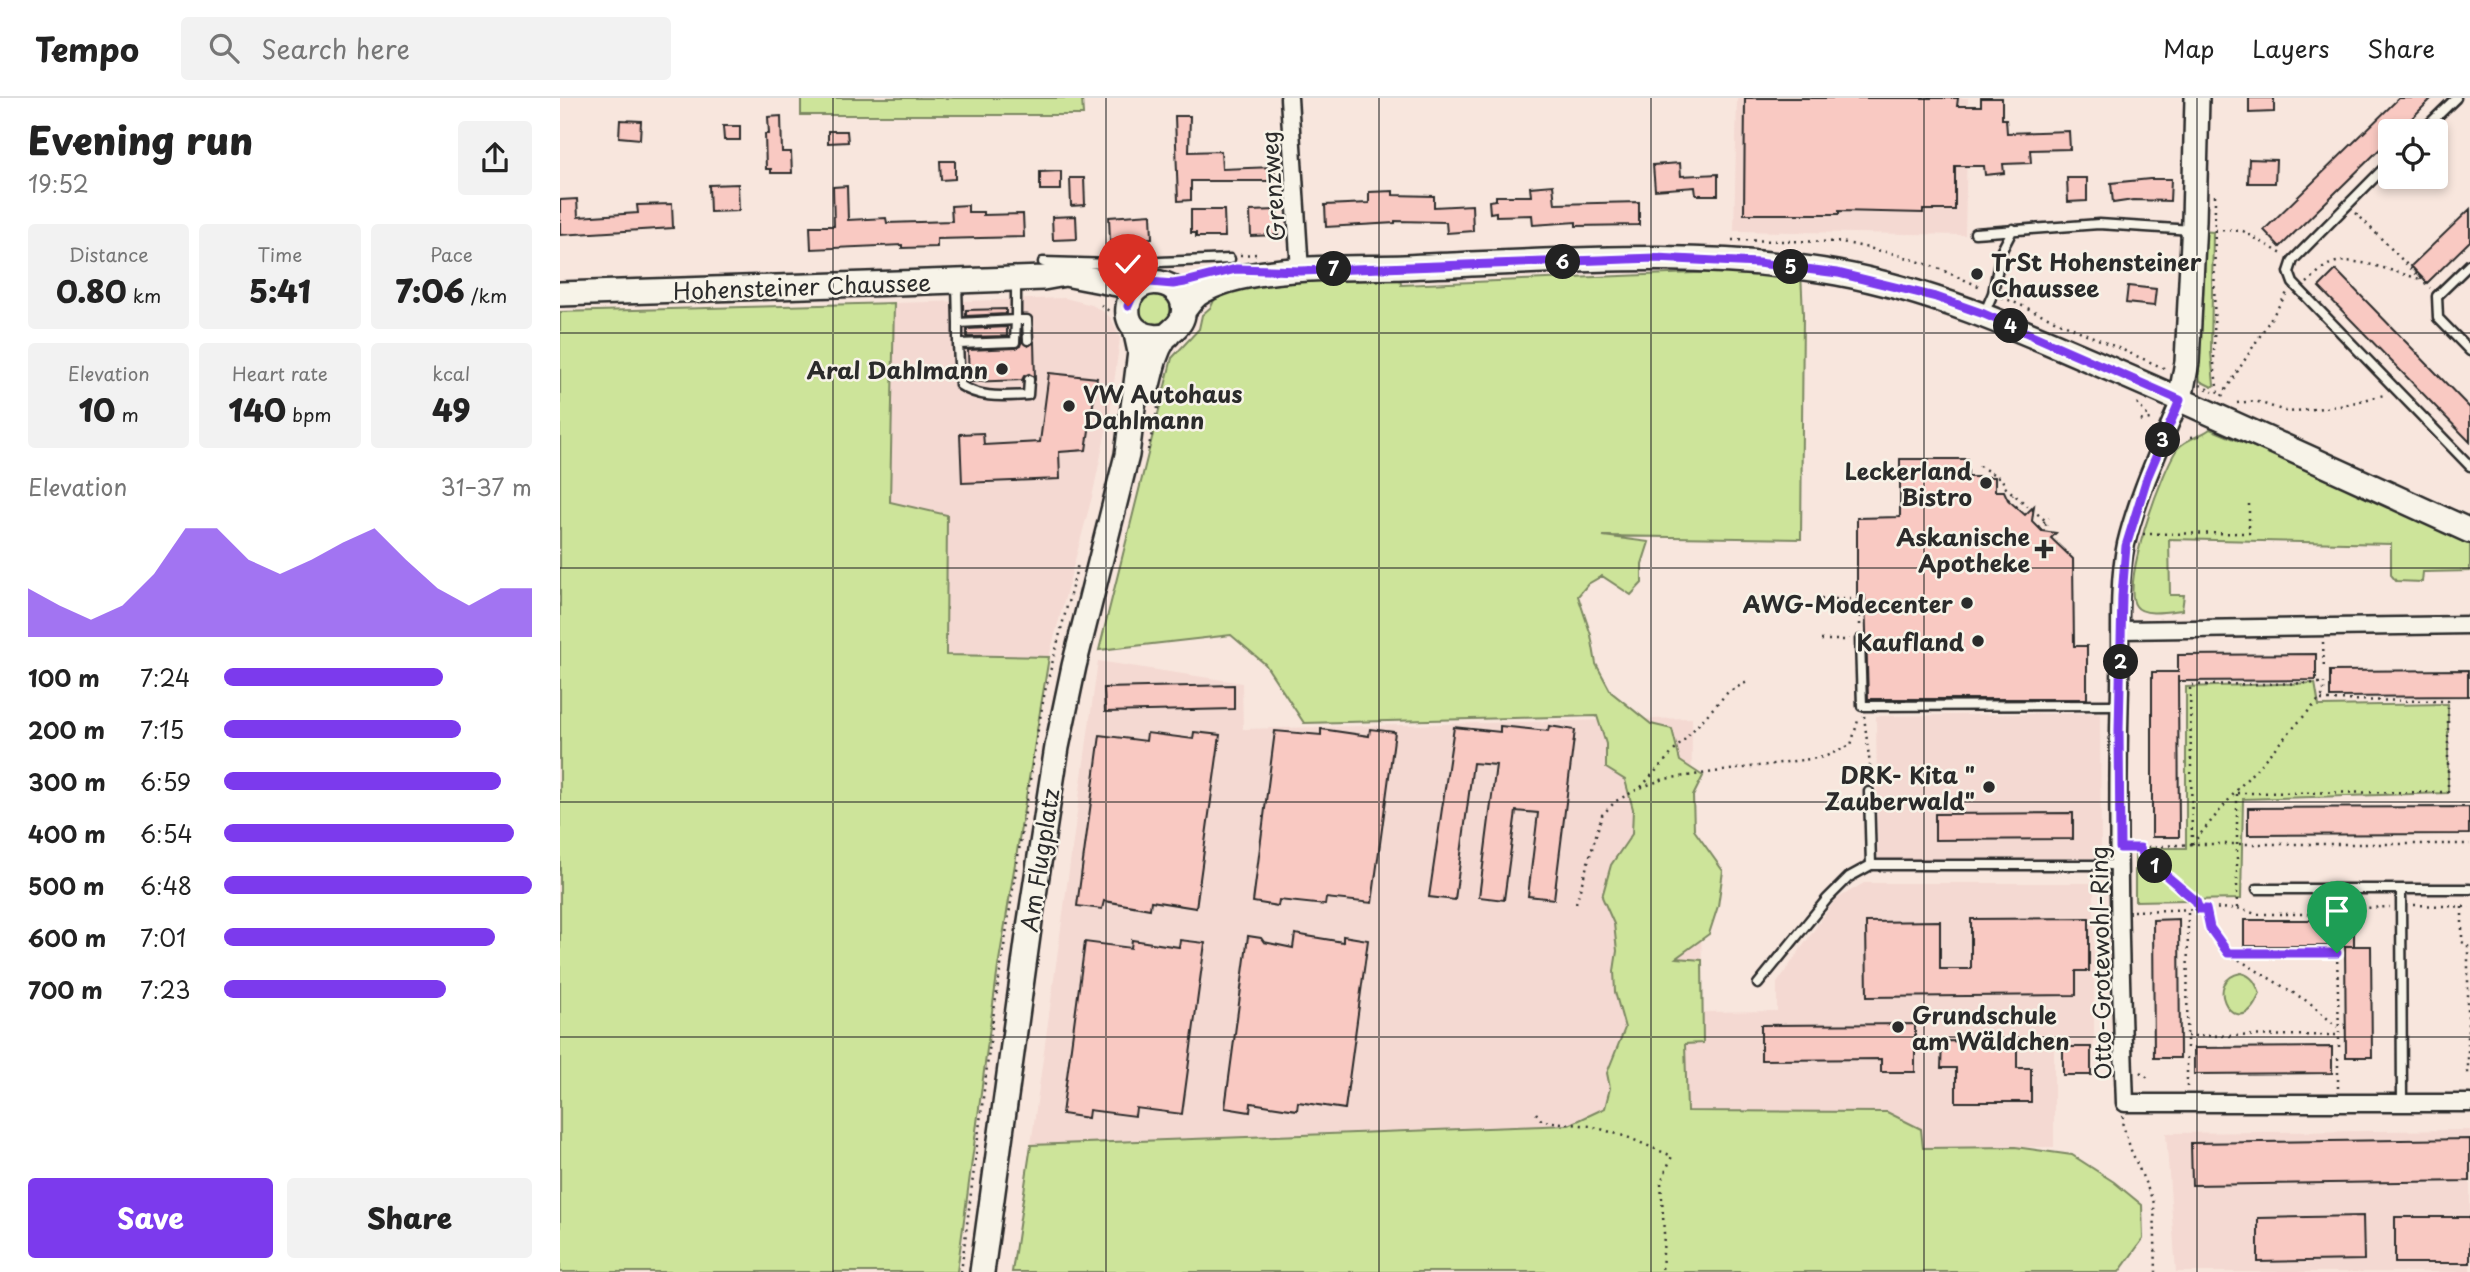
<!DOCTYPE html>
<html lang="en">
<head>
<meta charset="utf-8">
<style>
	:root { --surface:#fff; --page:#f2f2f2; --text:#222; --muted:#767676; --line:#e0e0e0; --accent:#7c3aed }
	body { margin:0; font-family:"Playpen Sans",sans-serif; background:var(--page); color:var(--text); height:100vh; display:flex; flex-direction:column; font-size:26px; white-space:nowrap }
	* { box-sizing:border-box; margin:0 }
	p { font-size:23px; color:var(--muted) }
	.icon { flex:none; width:38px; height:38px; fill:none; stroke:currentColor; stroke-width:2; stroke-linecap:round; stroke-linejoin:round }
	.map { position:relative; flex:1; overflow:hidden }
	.details { display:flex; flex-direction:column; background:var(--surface); width:560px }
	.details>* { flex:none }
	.controls { position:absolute; left:1818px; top:21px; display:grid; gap:14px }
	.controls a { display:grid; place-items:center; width:70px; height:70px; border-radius:7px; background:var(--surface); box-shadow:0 4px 10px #0003; font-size:35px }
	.pin { position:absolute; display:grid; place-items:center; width:60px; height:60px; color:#fff; margin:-72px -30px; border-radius:50% 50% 50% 0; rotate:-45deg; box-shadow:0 0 7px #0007 }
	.pin .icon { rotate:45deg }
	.km { position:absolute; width:35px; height:35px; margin:-18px; border-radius:50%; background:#222; color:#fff; font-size:19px; line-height:35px; text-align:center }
	.round { display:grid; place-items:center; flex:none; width:74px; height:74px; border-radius:7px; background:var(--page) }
	.headline { display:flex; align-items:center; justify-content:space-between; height:119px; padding:0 28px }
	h1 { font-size:38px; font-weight:800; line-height:52px }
	.stats { display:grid; grid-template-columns:repeat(3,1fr); gap:10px; height:119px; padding:7px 28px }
	.stats div { display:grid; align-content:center; border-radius:7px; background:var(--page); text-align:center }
	.stats b { font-size:30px; font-weight:800 }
	.stats small { font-size:19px; font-weight:400 }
	.stats p { font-size:19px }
	.chart { height:196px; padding:14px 28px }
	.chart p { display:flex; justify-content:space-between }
	.chart svg { width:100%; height:126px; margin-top:7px; fill:var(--accent); opacity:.7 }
	.cta { display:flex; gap:14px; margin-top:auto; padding:14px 28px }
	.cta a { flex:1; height:80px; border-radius:7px; background:var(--accent); color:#fff; font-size:28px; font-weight:800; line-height:80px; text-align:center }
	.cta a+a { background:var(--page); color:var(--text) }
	ul { padding:0 28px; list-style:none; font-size:23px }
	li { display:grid; grid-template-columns:112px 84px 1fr; align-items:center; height:52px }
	li i { height:18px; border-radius:9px; background:var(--accent) }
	header { display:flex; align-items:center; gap:42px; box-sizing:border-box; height:98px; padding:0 35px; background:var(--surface); border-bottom:2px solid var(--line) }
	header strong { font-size:33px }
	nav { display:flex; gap:38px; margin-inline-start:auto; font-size:24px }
	.search { width:490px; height:63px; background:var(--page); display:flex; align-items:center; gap:18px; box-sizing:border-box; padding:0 24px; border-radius:7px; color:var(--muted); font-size:26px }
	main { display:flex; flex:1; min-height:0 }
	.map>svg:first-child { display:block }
	.built { fill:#f4d9d2 }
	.green { fill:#cde49a; stroke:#7c8862; stroke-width:2 }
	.building { fill:#f9c9c2; stroke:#2b2b2b; stroke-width:2 }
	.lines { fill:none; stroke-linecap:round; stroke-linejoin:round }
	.lane-casing { stroke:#2b2b2b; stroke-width:13 }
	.street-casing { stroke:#2b2b2b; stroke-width:21 }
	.secondary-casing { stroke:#2b2b2b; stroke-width:28 }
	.path { stroke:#2b2b2b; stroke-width:2.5; stroke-dasharray:2 5; stroke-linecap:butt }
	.lane { stroke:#f7f3e8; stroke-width:8 }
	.street { stroke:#f7f3e8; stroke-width:16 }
	.secondary { stroke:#f7f3e8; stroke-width:23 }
	.route-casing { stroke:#fff; stroke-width:14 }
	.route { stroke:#7c3aed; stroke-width:9 }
	.grid { fill:none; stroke:#2b2b2b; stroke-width:2; stroke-opacity:0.55 }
	.poi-dot { fill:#2b2b2b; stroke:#f7f3e8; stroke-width:2.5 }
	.labels { text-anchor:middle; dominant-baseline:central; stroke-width:5; stroke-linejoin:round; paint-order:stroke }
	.street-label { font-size:23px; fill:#2b2b2b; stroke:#f7f3e8 }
	.poi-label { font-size:23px; font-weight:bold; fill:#2b2b2b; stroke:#f7f3e8; text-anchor:end }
</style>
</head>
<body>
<header>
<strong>Tempo</strong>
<div class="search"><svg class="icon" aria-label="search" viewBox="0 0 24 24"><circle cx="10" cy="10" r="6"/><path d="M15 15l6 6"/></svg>Search here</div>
<nav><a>Map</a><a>Layers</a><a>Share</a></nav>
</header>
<main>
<section class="details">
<div class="headline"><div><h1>Evening run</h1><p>19:52</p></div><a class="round"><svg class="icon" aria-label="share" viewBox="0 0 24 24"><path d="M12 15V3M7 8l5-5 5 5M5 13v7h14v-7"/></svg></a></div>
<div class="stats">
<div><p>Distance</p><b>0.80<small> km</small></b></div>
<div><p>Time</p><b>5:41</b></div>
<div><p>Pace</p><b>7:06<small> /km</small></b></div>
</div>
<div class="stats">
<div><p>Elevation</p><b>10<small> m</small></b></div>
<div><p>Heart rate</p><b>140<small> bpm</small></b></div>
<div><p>kcal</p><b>49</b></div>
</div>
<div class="chart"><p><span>Elevation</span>31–37 m</p>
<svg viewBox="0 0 160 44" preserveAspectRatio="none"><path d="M0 44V27L10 33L20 38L30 33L40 22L50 6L60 6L70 17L80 22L90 17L100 11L110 6L120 17L130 27L140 33L150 27L160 27V44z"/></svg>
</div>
<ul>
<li><b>100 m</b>7:24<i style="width:71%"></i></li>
<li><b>200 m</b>7:15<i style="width:77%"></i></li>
<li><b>300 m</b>6:59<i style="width:90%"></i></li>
<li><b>400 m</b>6:54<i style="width:94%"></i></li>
<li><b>500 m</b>6:48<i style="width:100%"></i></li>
<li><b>600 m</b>7:01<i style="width:88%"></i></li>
<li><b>700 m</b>7:23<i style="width:72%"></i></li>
</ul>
<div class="cta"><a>Save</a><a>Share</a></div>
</section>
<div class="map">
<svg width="1910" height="1174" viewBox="0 0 1910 1174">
	<rect width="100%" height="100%" fill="#f8e6dd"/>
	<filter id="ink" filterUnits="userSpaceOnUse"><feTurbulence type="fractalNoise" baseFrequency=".0143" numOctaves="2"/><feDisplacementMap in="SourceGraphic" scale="14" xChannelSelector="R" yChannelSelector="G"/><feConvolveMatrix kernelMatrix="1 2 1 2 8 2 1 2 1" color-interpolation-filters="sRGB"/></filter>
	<g filter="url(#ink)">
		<path class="built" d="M1177,0H1408L1405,137L1174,133Z
			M505,200L532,207L544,214L551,220L560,240L550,315L532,399L489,559L386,557L387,417L330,405L334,205Z
			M538,563L682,585L683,631L1132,620L1131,747L1139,748L1143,914L1217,913V885L1275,802L1304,785H1534V948H1494V1049L1363,1050L1327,1014L1127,1013L1125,946L1119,1042L471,1047Z
			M1540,615L1541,760L1318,762L1316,618Z
			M1910,1032V1174H1616L1606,1035Z"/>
		<path class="green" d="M241,0H522L523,17H241Z
			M1641,133L1653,134L1651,254L1654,287L1652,289L1640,283L1639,270Z
			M1184,173L1241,175L1243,216L1241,441L1043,438L1089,444L1082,466V485L1071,497L1042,478L1028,486L1018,498L1031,537L1036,566L1051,594L1091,626L1112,631L1120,663L1143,678L1133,698L1134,732L1163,773L1158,808L1149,836L1116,860L1142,862L1143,945L1125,946L1127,1013L1327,1014L1361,1031L1363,1050L1455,1049L1512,1057L1554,1084L1582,1107L1583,1141L1559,1174H452L471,1047L1009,1027L1045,1010L1050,990L1047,975L1065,930L1055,894L1054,873L1057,853L1054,826L1042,799L1051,767L1072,736L1073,711L1065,682L1046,670V646L1037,618L744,625L705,566L671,537L539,552L612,260L639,231L642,217L651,209L655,200L674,186L840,177L841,187Z
			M579 211a17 17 0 1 1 34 0a17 17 0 1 1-34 0Z
			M334,205L330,404L387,417L386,557L489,559L438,869L397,1174H0V214Z
			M1650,331L1811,397L1910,443V473L1863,474L1862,484L1836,483L1831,477V446L1609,441L1610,497H1624L1622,512C1611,513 1583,519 1576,508C1560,488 1603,369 1618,350C1627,340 1640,339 1650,331Z
			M1755,585L1759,608L1888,606V695L1683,701L1681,801L1575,803V750H1626V589Z
			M1681,875C1693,878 1696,886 1700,896C1697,901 1695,907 1691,911C1671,933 1644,882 1681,875Z"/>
		<path class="building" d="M1185,0H1398L1397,8H1421V0H1442V21H1446L1447,35L1509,33L1510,51L1470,52L1471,65L1443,66L1444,75L1425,77L1424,68H1395V112H1363V115L1279,113V116H1184Z
			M1689,0H1714V14L1689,15Z
			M1839,0H1872L1839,33H1830V41L1720,149L1704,132Z
			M221,18L222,54H231L232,75H211V71H206L205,36H209L208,19Z
			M615,18H630L629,54L661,53L662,71L714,69L715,83H631V102L618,103Z
			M60,22L81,23L80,41L59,39Z
			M163,28H180V42H164Z
			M268,33H287L288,44L268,45Z
			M1689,61L1716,62L1715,85H1688Z
			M380,63H395V81L381,82Z
			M1120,65L1121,78L1158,76V97H1136L1135,89L1095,92L1093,67Z
			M501,73V92H480V74Z
			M510,80H524L525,107L511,108Z
			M1507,80H1527V103L1508,104Z
			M1590,81H1611L1610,103L1573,102L1553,105L1551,85Z
			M178,86L179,113L150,114L149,87Z
			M993,87L995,106L1079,104V127L1016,128V124L973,127L972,117L936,118V114L930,115L929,103L936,102V98H971L970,89Z
			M287,88L288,122L326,120L327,125L392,123L391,108L408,107V114H423V117L463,116L464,139L377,141V149L342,150V147L251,151L250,128H274L273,89Z
			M833,93V97L874,98V109L912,107L913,133L887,135L886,124L835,123V125L766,129L765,107L809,105V94Z
			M17,101L18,119L78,115L77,107L112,106L113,130L0,137V102Z
			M1910,111V143L1867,185L1851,168Z
			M631,112H664L665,139H636V135H631Z
			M717,112L718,137L691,138L690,113Z
			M591,116L592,140L550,143L549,119Z
			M516,118L517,141L493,142L492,119Z
			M1776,172L1910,310V344L1759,189Z
			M1568,188L1596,191L1594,208L1566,205Z
			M446,211V216L406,218V212Z
			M447,229V238L407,239V231Z
			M462,243L468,248L474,244L475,281L469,276L464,278L462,282L409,284L408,252L456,250L460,248Z
			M489,275L537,280L526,352L499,354L500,381L402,385L400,336L423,335L424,347L480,344Z
			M1340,361H1408V379H1435V393H1444L1448,402L1465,417L1474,408L1472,423L1482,433L1496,435L1491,440L1513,461L1514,548H1527V601H1308L1305,498H1297V420L1340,419Z
			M1756,556V582L1618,583V578L1619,739H1592V574H1618V557Z
			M1908,572V598L1770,599V573Z
			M674,587V611L545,614L544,590Z
			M940,628L988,633L989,628L1015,632L994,801L968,798L978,715L956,713L944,802L919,799L936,667L913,665L895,802L869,799L894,629L940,634Z
			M761,631L809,638L810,631L835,634L812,805L766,800L765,807L719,802L718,808L693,804L715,633L761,637Z
			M634,634L660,637L636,810L591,803L590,811L544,803L542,811L517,808L540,637L586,643L587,635L633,641Z
			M1909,709V736L1688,737V710Z
			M1513,715V741L1375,742V716Z
			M1529,820V873H1516V897L1307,899L1306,824L1380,823V871H1411V821Z
			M1619,821L1620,960H1594L1593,822Z
			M1684,822H1794V848H1684Z
			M735,836L783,844V838L808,842L785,1011L738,1004L737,1012L691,1005L690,1014L665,1010L688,838L701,840L704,844L733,850Z
			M572,842L619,849L620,842L645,845L622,1016L576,1010L575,1018L529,1012L528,1020L502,1016L525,844L571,850Z
			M1785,848H1811L1812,959H1786Z
			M1355,926V974H1321V961L1201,962V927Z
			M1382,943L1457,944V970H1471V1004H1396V970H1381Z
			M1503,949H1531V977H1503Z
			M1772,949V975L1634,976V950Z
			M1910,1041V1083L1632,1087L1631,1045Z
			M1803,1118L1804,1162L1698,1164V1120Z
			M1835,1119H1910V1165H1835Z"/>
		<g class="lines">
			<defs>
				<path id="lane" d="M1862,33L1896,0
					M1830,64L1733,162L1729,174L1733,185L1910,368
					M1415,135L1539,126L1632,132
					M483,164L553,166L670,161
					M1910,166L1877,198L1878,220L1910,253
					M397,186L398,225L456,222V182
					M1424,216L1433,195L1441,154L1453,131
					M398,225V246L455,244L456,222H467L468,242
					M398,246L400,287C421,301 443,298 468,297L469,282
					M1300,542L1302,608L1559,607
					M1309,694L1311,767
					M1697,791H1910
					M1841,792L1842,1005
					M1198,886L1267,801L1289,779L1311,767H1560"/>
				<path id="street" d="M729,0L740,173
					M1620,302C1601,349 1578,396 1566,446C1557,487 1561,547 1560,590C1556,728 1560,867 1565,1005H1910
					M1561,532L1910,527"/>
				<path id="secondary" d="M0,196L397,183L483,180L505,176L557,186L582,187
					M624,212C628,207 632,201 637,197C682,165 789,171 844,169C987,164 1134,150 1277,175C1376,193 1465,234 1557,274C1675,325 1793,380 1910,433
					M588,287C592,271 595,255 604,241C610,232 621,229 623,217C630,180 572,171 568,209C565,232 588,243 608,237
					M1620,302L1627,264L1634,123L1637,0
					M422,1174L470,823L497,649L514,568L567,357L580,254L575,231"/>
			</defs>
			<use href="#lane" class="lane-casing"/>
			<use href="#street" class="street-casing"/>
			<use href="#secondary" class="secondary-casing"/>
			<path class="path" d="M1655,97L1654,265L1658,296
				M1796,115L1870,190
				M1655,132L1683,133L1722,156
				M1172,142L1282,144L1339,157L1375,169L1423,190
				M680,157L698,156
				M1747,185C1754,179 1760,171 1768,167C1789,155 1837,175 1860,181
				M1442,199L1606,271
				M541,207L549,213
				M1640,287L1653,294
				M1662,298L1727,195
				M1577,305L1590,321L1578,323
				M1677,305L1695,303L1728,314L1780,308L1824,297
				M1631,339L1645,337
				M588,352L600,301
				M1419,368L1442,381L1445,389L1486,423V433
				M1448,402L1453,396
				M1456,409L1461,404
				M1478,429L1489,420
				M1583,436L1689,435V404
				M1261,501H1300V532
				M1261,542H1290
				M1763,544L1764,572
				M1304,618L1311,676L1310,684
				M1081,689L1168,594L1187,584
				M1677,695L1888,694V603L1758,602
				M1632,746L1630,587L1764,585
				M1632,746L1677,692L1764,596V585
				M1574,750L1632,746H1910
				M1580,750L1582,757L1635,803L1638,811
				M1016,805L1042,717L1056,703L1080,690L1104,681L1264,659L1291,647L1299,619
				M1854,807L1910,809
				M1902,809V844L1908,847V978
				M1677,810V696
				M1646,811L1650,830L1668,855L1750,905L1777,929
				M1573,813L1677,810L1696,816H1795L1805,810L1830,809
				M1627,938L1779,937L1777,855H1668
				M1779,949V937
				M1627,950L1628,812
				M1580,974L1588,980
				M1627,989V959
				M1778,990V959
				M976,1015L982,1023L1031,1028L1067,1039L1112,1058L1101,1084L1104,1135L1102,1174
				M1563,1018L1562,1024L1571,1052L1594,1105L1596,1174
				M401,1174L434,913L477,637L485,593L518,466"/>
			<use href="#lane" class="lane"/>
			<use href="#street" class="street"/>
			<use href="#secondary" class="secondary"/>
		</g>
	</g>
	<g class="lines" filter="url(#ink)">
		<defs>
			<path id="route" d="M568,208L575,192L590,184L613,186L625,184L676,171L740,173L1095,160L1198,165L1278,175L1376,199L1424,216L1620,302L1587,380L1566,448L1562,498L1559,632L1560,750H1580L1582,757L1636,803L1639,811H1646L1650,830L1668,855H1777"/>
		</defs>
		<use href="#route" class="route-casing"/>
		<use href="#route" class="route"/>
	</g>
	<path class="grid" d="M273,0V1174M546,0V1174M819,0V1174M1091,0V1174M1364,0V1174M1637,0V1174M0,235H1910M0,470H1910M0,704H1910M0,939H1910"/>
	<g class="poi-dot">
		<circle cx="1417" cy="176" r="7"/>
		<circle cx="442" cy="271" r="7"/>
		<circle cx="509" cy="308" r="7"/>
		<circle cx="1426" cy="385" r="7"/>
		<path d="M1480.5 440.5h7v7h7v7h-7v7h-7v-7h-7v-7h7z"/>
		<circle cx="1407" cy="505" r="7"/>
		<circle cx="1418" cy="543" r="7"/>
		<circle cx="1429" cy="689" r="7"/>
		<circle cx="1338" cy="929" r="7"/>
	</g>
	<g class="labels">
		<g class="street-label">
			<text transform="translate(712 88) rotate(-94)">Grenzweg</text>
			<text transform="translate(242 188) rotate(-2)">Hohensteiner Chaussee</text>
			<text transform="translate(479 762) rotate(-81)">Am Flugplatz</text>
			<text transform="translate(1540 865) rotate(-91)">Otto-Grotewohl-Ring</text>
		</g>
		<g class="poi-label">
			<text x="1431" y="163" text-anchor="start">TrSt Hohensteiner<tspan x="1431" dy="26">Chaussee</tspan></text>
			<text x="428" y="271">Aral Dahlmann</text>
			<text x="523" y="295" text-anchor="start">VW Autohaus<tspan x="523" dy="26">Dahlmann</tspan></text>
			<text x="1412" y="372">Leckerland<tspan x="1412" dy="26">Bistro</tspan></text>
			<text x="1470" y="438">Askanische<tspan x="1470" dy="26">Apotheke</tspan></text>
			<text x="1393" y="505">AWG-Modecenter</text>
			<text x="1404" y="543">Kaufland</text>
			<text x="1415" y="676">DRK- Kita "<tspan x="1415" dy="26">Zauberwald"</tspan></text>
			<text x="1352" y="916" text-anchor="start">Grundschule<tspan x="1352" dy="26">am Wäldchen</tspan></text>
		</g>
	</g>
</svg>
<div class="controls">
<a><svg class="icon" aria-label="locate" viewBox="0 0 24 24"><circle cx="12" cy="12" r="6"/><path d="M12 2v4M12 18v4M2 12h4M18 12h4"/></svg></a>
</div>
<div class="pin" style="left:1777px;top:855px;background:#1e9e55"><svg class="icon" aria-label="arrive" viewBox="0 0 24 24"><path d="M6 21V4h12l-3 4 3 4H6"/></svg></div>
<div class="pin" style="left:568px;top:208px;background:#d93025"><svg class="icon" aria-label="check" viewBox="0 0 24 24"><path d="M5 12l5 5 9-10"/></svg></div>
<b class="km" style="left:1595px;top:768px">1</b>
<b class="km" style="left:1561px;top:564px">2</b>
<b class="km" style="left:1603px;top:342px">3</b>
<b class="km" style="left:1451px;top:228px">4</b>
<b class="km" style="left:1231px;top:169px">5</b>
<b class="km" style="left:1003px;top:164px">6</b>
<b class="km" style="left:774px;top:171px">7</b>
</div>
</main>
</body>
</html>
